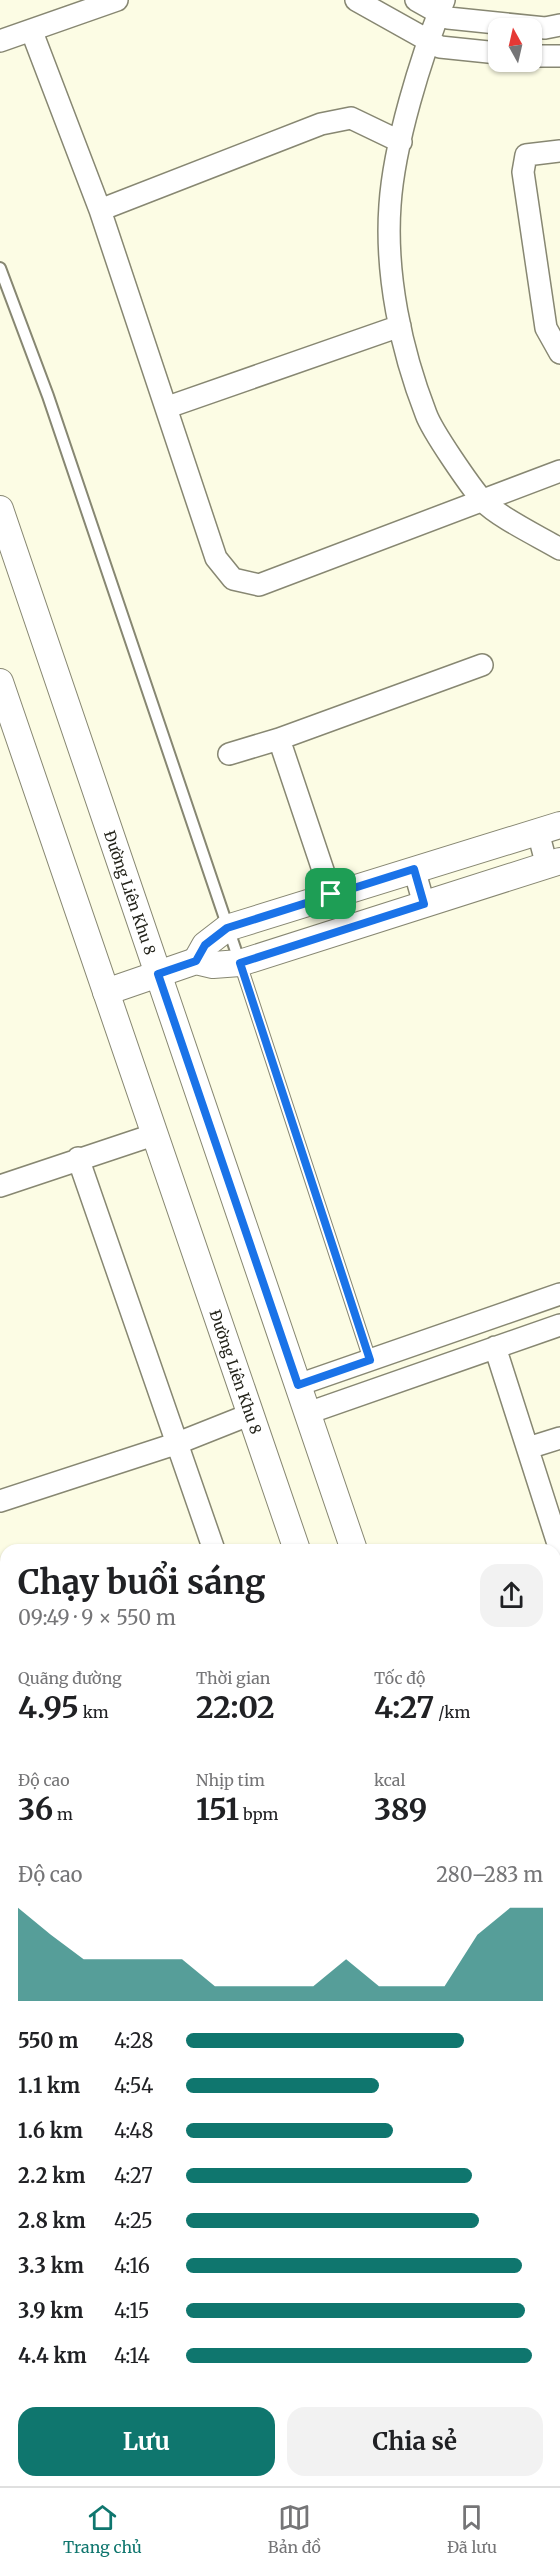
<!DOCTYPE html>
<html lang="vi">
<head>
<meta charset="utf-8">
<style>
	:root { --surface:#fff; --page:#f2f2f2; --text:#202124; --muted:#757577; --line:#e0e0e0; --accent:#0f766e }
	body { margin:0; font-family:Merriweather,serif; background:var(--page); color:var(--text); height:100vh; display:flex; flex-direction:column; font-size:22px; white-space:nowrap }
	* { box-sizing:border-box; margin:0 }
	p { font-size:20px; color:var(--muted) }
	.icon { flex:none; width:33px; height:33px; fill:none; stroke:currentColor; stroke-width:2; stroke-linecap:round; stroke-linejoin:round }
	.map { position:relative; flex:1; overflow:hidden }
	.details { position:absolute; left:0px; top:1544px; width:561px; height:944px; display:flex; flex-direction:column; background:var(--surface); border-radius:18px 18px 0 0; box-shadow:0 2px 4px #0004 }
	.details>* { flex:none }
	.needle { width:39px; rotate:352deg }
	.controls { position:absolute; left:488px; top:18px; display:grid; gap:12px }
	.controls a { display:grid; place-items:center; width:54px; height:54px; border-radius:12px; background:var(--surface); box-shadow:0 2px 4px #0004; font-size:30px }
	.pin { position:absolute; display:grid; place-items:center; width:51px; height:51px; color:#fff; margin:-26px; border-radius:12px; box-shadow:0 3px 9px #0006 }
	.round { display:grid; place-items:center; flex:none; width:63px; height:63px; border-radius:18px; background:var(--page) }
	.summary { display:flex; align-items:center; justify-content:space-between; height:102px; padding:0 18px }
	h1 { font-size:33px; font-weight:700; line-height:45px }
	.metrics { display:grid; grid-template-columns:repeat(3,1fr); gap:9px; height:102px; padding:6px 18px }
	.metrics div { display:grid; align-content:center }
	.metrics b { font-size:30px; font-weight:700 }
	.metrics small { font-size:16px; font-weight:400 }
	.metrics p { font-size:16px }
	.chart { height:168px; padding:12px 18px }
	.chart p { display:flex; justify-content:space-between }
	.chart svg { width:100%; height:108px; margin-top:6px; fill:var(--accent); opacity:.7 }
	.button { display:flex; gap:12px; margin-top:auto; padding:12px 18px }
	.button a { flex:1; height:69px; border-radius:18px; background:var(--accent); color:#fff; font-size:24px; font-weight:700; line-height:69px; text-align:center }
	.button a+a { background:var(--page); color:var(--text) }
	ul { padding:0 18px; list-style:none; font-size:20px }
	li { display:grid; grid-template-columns:96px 72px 1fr; align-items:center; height:45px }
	li i { height:15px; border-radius:8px; background:var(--accent) }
	.tabs { display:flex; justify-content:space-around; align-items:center; height:84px; border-top:2px solid var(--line); background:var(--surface); font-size:16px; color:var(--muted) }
	.tabs a { display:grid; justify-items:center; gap:3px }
	.tabs .active { color:var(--accent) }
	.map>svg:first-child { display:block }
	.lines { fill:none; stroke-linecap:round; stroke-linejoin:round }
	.canal { stroke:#b3e6fe; stroke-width:18 }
	.service-casing { stroke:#878772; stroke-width:14 }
	.minor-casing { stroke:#878772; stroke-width:24 }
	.tertiary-casing { stroke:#878772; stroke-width:28 }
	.service { stroke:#fff; stroke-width:10 }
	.minor { stroke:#fff; stroke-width:21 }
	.tertiary { stroke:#fff; stroke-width:26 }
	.route-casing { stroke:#fff; stroke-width:12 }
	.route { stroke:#1a73e8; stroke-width:8 }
	.labels { text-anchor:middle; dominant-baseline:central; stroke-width:5; stroke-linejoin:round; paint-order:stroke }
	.street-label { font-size:15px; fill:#24241b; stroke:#fff }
</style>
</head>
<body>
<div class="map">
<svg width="560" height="2486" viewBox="0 0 560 2486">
	<rect width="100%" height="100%" fill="#fcfce4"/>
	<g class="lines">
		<path class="canal" d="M0,1982L6,1992"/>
		<defs>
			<path id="service" d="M0,268L48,396L240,963L370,1360"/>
			<path id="minor" d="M356,0L440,47L498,53
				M416,0L448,18L545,28L560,25
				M444,0C421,57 394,144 390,205C385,274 401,350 426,414C432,431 470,486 483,501C498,517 540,537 560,549
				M32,32L100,210L216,558L233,579L259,585L560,471
				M0,41L117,0
				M531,56H560
				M560,151L526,155L523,172L546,328L560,353
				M100,210L321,124L351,118L401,142
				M168,407L400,326
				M229,754L279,739
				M538,832L547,866
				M414,869L424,904
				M331,894L279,739L482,665
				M78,1158L214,1550
				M0,1186L153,1135
				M495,1347L560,1550
				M298,1385L560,1294
				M308,1413L560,1325
				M528,1448L560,1438
				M0,1501L178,1443L251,1414
				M0,1625L6,1623
				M0,1729L6,1727
				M0,1829L6,1827
				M0,1880L6,1898
				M0,1939L6,1937
				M0,2087L6,2090
				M555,2284L560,2282
				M243,2481L246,2486
				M429,2481L431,2486
				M544,2481L545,2486
				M397,2486L412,2481"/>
			<g id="tertiary">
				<path id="s1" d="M0,509L354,1550"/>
				<path id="s2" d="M0,682L297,1550"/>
				<path d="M196,961L205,945L227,928L560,825"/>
				<path d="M106,992L196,961L213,965L240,963L560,861"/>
				<path d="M555,2142L560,2156"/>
				<path d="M555,2312L560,2326"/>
			</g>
		</defs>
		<use href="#service" class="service-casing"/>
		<use href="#minor" class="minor-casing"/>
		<use href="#tertiary" class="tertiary-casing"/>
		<use href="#service" class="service"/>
		<use href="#minor" class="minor"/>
		<use href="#tertiary" class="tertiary"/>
	</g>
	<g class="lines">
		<defs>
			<path id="route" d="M414,869L424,904L240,963L370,1360L298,1385L158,974L196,961L205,945L227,928Z"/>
		</defs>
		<use href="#route" class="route-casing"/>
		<use href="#route" class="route"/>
	</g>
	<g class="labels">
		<g class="street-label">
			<text stroke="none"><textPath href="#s1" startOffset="405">Đường Liên Khu 8</textPath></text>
			<text stroke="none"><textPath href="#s2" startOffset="729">Đường Liên Khu 8</textPath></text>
		</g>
	</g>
</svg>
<div class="controls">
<a><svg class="needle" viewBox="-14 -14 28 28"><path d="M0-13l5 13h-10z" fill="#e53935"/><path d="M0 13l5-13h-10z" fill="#757577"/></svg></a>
</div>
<div class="pin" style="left:331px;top:894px;background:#1e9e55"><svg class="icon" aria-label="arrive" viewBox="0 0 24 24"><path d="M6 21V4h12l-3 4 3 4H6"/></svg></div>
<section class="details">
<div class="summary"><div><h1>Chạy buổi sáng</h1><p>09:49 · 9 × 550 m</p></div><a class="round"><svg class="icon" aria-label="share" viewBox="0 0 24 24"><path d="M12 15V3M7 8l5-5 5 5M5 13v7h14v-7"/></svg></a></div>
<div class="metrics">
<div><p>Quãng đường</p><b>4.95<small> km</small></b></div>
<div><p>Thời gian</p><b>22:02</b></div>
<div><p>Tốc độ</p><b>4:27<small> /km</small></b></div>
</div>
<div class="metrics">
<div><p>Độ cao</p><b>36<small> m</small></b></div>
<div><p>Nhịp tim</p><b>151<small> bpm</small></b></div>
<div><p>kcal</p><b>389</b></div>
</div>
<div class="chart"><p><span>Độ cao</span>280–283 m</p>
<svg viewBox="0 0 160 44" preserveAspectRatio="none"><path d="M0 44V6L10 17L20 27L30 27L40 27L50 27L60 38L70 38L80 38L90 38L100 27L110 38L120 38L130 38L140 17L150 6L160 6V44z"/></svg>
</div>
<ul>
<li><b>550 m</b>4:28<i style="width:78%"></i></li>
<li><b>1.1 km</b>4:54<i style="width:54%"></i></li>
<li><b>1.6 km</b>4:48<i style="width:58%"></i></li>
<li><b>2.2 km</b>4:27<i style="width:80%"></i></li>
<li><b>2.8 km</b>4:25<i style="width:82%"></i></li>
<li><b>3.3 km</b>4:16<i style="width:94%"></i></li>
<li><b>3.9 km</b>4:15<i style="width:95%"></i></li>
<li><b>4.4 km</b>4:14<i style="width:97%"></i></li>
</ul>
<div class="button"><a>Lưu</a><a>Chia sẻ</a></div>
</section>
</div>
<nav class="tabs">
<a class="active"><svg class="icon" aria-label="home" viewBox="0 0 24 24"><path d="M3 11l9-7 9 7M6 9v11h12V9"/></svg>Trang chủ</a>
<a><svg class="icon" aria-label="map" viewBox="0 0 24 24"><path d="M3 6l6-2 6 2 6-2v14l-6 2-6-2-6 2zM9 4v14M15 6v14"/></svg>Bản đồ</a>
<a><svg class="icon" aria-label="saved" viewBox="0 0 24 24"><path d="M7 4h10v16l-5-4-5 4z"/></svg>Đã lưu</a>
</nav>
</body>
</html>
